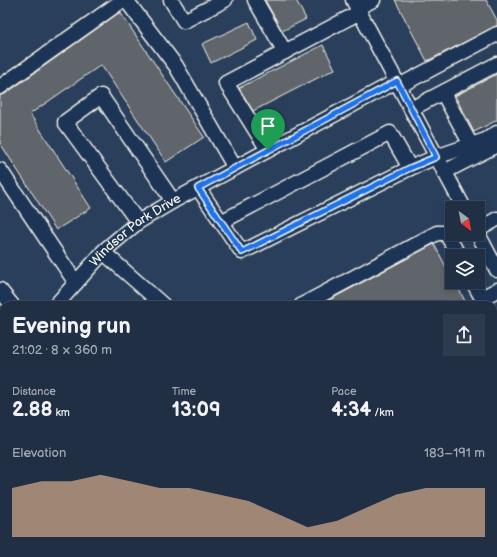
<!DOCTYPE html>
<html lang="en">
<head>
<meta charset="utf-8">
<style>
	:root { --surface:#202f44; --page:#2d3b4f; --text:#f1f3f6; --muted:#a2a9b2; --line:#3d4a5d; --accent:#d6ab8b }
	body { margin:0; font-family:"Balsamiq Sans",sans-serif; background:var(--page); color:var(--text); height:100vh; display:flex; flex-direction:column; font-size:15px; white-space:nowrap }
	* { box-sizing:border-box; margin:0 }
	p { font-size:13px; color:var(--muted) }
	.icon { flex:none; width:22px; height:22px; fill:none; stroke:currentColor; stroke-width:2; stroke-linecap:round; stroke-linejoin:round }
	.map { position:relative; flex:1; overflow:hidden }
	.details { position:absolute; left:0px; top:301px; width:497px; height:256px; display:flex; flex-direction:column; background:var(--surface); border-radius:12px 12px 0 0; box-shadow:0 2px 6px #0003,0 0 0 1px var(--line) }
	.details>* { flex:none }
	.needle { width:26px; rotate:148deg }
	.buttons { position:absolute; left:445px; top:201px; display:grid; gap:8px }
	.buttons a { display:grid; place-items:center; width:40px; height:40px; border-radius:0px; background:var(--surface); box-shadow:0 2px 6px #0003,0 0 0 1px var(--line); font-size:20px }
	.pin { position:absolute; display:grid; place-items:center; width:34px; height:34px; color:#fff; margin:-41px -17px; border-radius:50% 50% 50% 0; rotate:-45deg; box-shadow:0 0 4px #0007 }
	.pin .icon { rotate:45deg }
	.round { display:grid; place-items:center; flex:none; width:42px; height:42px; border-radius:0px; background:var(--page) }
	.summary { display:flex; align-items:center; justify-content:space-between; height:68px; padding:0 12px }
	h1 { font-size:22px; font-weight:600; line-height:30px }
	.stats { display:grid; grid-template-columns:repeat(3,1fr); gap:6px; height:68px; padding:4px 12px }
	.stats div { display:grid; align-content:center }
	.stats b { font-size:20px; font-weight:600 }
	.stats small { font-size:11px; font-weight:400 }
	.stats p { font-size:11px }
	.chart { height:112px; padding:8px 12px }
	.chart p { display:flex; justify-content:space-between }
	.chart svg { width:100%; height:72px; margin-top:4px; fill:var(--accent); opacity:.7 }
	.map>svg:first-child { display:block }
	.building { fill:#5f656a; stroke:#f4f1e8 }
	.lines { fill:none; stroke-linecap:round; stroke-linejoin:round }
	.minor-casing { stroke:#f4f1e8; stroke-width:17 }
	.minor { stroke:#1d3557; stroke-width:14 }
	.route-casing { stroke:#fff; stroke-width:8 }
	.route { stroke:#1a73e8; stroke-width:5 }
	.labels { text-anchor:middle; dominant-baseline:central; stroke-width:3.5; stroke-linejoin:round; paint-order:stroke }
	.street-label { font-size:13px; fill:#f4f1e8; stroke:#1d3557 }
</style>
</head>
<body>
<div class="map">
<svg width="497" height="557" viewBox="0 0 497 557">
	<rect width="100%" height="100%" fill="#2a3f5b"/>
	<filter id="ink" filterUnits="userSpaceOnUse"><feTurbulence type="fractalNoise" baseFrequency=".025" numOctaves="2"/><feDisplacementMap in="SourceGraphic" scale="8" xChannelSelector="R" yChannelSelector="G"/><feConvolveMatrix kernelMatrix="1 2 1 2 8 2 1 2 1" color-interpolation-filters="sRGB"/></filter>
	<g filter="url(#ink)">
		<path class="building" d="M265,0H296L306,19L282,31Z
			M395,0H486L497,20V26L427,61Z
			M120,12L204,137L166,162L101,65L30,114L91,208L56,230L0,143V95L5,94Z
			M249,22L257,40L211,63L202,44Z
			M323,45L335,69L253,111L239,88Z
			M497,74V120L474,132L455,96Z
			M434,244L452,278V282H455L465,301L457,305H320Z"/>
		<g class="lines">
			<defs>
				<g id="minor">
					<path d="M126,0L176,66L235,168"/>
					<path d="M171,0L184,21L225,0"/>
					<path d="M255,0L285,52"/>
					<path d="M353,0L464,208"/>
					<path d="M357,8L373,0"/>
					<path d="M399,86L497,34"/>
					<path d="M0,87L123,0"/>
					<path d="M443,93L471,145"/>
					<path d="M411,109L497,64"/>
					<path d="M268,150L226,83L360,12"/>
					<path d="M0,170L76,283"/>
					<path d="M444,172L497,145"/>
					<path d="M198,188L242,252L410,168L436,157L486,140L497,133"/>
					<path d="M138,222L65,122L101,96L173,201"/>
					<path d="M221,222L390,133L410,168"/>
					<path d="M452,230L446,233L459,256"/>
					<path d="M478,230L497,219"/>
					<path d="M478,234L497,270"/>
					<path d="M103,252L163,305"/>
					<path d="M473,282L486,305"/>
					<path d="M0,290L12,305"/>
					<path d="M482,298L497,290"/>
					<path id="s1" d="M56,305L106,249L138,222L175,200L397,81"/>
					<path d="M302,305L437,233H446"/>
					<path d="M493,318L497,325"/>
					<path d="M0,358L4,364"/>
					<path d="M493,391L497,389"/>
					<path d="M493,502H497"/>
					<path d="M398,553L400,557"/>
					<path d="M13,557L16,553"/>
					<path d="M60,557L63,553"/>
					<path d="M353,557L360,553"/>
				</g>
			</defs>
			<use href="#minor" class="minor-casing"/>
			<use href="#minor" class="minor"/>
		</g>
	</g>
	<g class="lines" filter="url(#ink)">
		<defs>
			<path id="route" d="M397,81L436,157L410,168L242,252L198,188Z"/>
		</defs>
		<use href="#route" class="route-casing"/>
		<use href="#route" class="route"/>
	</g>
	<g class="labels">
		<g class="street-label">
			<text stroke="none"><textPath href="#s1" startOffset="110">Windsor Park Drive</textPath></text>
		</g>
	</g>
</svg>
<div class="buttons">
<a><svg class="needle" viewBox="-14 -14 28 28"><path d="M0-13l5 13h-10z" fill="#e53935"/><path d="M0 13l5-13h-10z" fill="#a2a9b2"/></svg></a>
<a><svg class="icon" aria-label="layers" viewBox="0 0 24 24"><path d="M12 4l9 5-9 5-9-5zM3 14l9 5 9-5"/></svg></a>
</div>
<div class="pin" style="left:268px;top:150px;background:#1e9e55"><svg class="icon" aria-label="arrive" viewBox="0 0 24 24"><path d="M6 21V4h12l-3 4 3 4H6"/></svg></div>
<section class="details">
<div class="summary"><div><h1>Evening run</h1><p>21:02 · 8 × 360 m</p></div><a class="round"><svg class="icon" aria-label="share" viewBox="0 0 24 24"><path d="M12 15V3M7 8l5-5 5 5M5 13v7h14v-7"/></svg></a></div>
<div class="stats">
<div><p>Distance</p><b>2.88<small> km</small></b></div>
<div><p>Time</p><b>13:09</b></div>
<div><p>Pace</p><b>4:34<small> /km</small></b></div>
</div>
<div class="chart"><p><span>Elevation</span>183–191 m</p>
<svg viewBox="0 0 160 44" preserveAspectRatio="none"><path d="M0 44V14L10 10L20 10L30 6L40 10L50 14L60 14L70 18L80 22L90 30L100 38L110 34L120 26L130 18L140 14L150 14L160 14V44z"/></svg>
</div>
</section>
</div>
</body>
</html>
